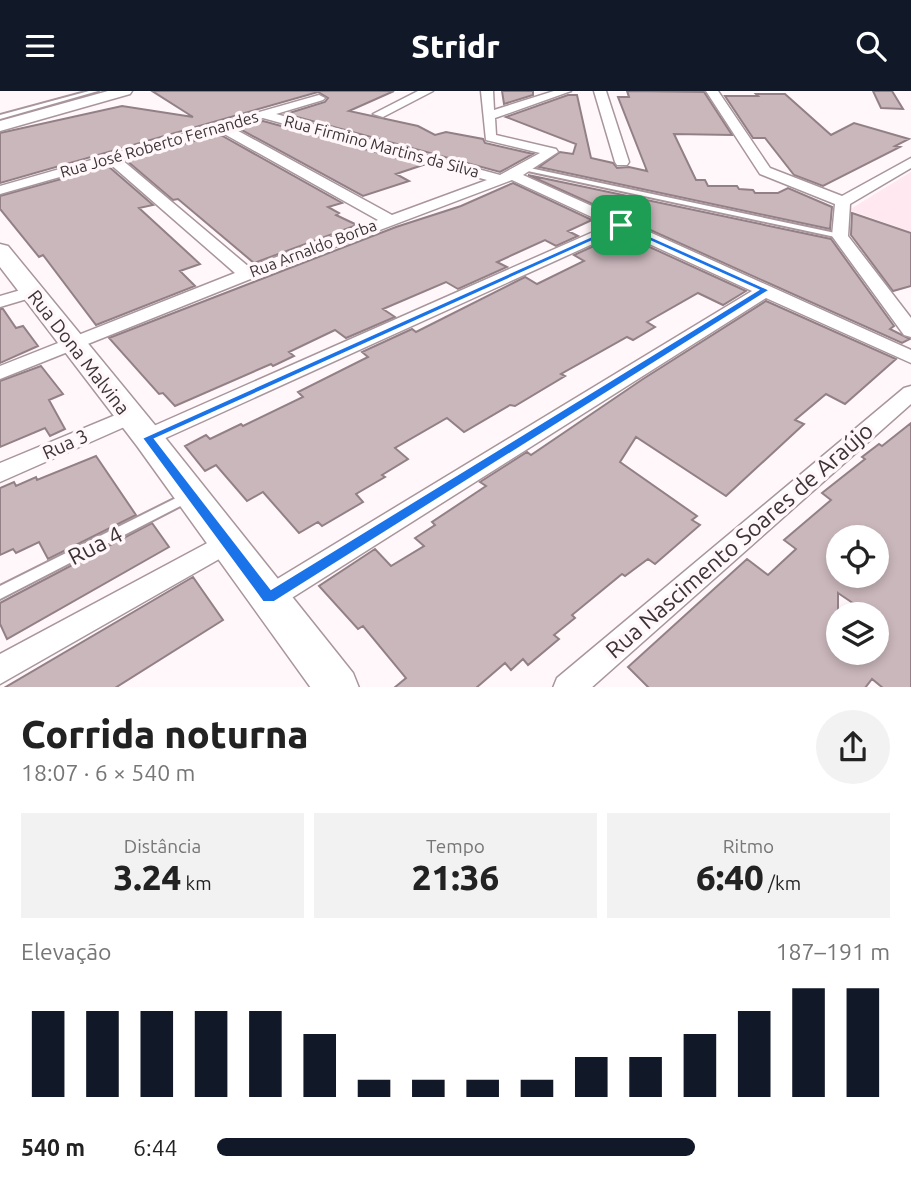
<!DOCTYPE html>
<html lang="pt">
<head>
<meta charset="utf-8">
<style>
	:root { --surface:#fff; --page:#f2f2f2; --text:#222; --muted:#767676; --accent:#111827 }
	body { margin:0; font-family:Ubuntu,sans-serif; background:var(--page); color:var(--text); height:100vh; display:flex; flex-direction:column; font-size:26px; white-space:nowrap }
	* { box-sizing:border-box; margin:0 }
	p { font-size:23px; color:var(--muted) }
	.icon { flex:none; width:38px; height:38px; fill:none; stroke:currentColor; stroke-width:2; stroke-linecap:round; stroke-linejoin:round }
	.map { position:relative; height:596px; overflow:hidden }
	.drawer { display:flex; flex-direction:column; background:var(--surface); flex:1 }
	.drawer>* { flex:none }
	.fabs { position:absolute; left:826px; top:434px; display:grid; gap:14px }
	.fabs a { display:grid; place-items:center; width:63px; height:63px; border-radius:50%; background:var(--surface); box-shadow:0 4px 10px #0003; font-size:35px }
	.pin { position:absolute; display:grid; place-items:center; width:60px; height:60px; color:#fff; margin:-30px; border-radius:14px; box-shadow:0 4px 10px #0006 }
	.round { display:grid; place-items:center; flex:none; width:74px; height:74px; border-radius:37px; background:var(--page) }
	.head { display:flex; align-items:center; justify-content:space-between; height:119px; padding:0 21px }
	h1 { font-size:38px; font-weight:800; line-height:52px }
	.figures { display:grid; grid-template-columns:repeat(3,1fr); gap:10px; height:119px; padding:7px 21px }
	.figures div { display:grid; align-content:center; border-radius:0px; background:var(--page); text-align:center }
	.figures b { font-size:35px; font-weight:800 }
	.figures small { font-size:19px; font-weight:400 }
	.figures p { font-size:19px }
	.chart { height:196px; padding:14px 21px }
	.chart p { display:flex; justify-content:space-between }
	.chart svg { width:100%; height:126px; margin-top:7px; stroke:var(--accent); stroke-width:6 }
	ul { padding:0 21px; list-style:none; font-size:23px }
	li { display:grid; grid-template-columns:112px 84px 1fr; align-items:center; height:52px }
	li i { height:18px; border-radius:9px; background:var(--accent) }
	header { display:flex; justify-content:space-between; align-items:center; height:91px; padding:0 21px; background:var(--accent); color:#fff; font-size:32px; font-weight:800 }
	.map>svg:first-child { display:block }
	.built { fill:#ffe8ef }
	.building { fill:#cab7bc; stroke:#928086; stroke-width:2; fill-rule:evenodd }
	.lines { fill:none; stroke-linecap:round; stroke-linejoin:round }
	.lane-casing { stroke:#a9969c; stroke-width:4 }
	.street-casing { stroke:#a9969c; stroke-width:3 }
	.secondary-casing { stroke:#a9969c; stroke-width:3 }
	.lane { fill:#fff; fill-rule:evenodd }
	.street { fill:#fff; fill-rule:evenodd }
	.secondary { fill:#fff; fill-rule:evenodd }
	.route { fill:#1a73e8; stroke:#fff; stroke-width:2; fill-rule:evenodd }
	.labels { text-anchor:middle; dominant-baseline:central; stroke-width:7; stroke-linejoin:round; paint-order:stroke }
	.far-street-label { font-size:16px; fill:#3b3336; stroke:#fff7f9 }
	.street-label { font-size:19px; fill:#3b3336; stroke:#fff7f9 }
	.near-street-label { font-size:23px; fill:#3b3336; stroke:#fff7f9 }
</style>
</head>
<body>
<header><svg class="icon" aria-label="menu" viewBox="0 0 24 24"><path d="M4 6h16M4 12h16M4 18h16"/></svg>Stridr<svg class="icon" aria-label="search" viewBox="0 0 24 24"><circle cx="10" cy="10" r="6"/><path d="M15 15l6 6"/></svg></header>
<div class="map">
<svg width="911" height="597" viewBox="0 0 911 597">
	<rect width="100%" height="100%" fill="#fff7f9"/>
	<path class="built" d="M911,81V141L849,119Z"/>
	<path class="building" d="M152,0H394L349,20L418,35L435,44L446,41L483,48L485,52L533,63L500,81L286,23L325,11L328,7L318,1L0,92V42L122,15L193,26Z
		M502,0H533V4L504,13Z
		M627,0L704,1L732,44L674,43L696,89H705L708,95H737L739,98L753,99L755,102H778L788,97L832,116L830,138L539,76L560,61L573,63L576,53L506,26L568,4H577L591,67L613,72L617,77L629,76L647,80L618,6H629Z
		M873,0H892L903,18L881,17Z
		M756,3H785L831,44L854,32L909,48L895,55L900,56L823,95L794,84L765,47H753L725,5H758Z
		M263,30L423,74L396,83L409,90L363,105L238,37Z
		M219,43L342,112L328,116L339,122L336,124L357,134L254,172L178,108L173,109L126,69Z
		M108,75L153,114L139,117L200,173L180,180L195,195L96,234L43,164L39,166L0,118V105Z
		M528,84L831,148L894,235L890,238L910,248L902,252Z
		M513,92L592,129L568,140L578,145L556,155L545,149L497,171L507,176L458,198L446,191L383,218L395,226L346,247L335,239L289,261L294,265L273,275L271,273L175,315L163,302L159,303L109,247L396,136L461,115Z
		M852,122L911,142V195L893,200L851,144Z
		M632,148L746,200L723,214L698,202L647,231L655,236L633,249L627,246L561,283L565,285L515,315L510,314L464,341L447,327L395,357L408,368L382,384L385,386L356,403L363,411L322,435L318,431L299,442L263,401L247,410L216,374L205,380L185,355L206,344L210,348L241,333L243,335L303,306L298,301L368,266L362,261L412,238L416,241L525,186L537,193L584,170L574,164L596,154L606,160Z
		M766,210L896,268L845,313L826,303L795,329L804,333L726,405L636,346L620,371L697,425L692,429L700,434L655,473L648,468L625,485L622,483L572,524L575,527L554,544L559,548L528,574L523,568L511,579L505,572L476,597H394L406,587L363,535L358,538L319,495L375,458L391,475L424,455L415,447L435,434L432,431L486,395L480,391L527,361L531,364L643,288Z
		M0,218H3L16,237L23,235L38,255L0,272Z
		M41,275L63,303L49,309L65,338L50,345L45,337L0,356V290Z
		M911,332V597H883L872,588L865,597H649L628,576L747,468L768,484L796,458L784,449L831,409L822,402L865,368L862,366L879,353L882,355ZM858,441L866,446H877V485H838V446H852ZM838,502L869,523H877V562H838Z
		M96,365L136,424L48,468L39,451L16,462L13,458L0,464V397L14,391L16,395L36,386L37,389Z
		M152,432L169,456L7,548L0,533V512Z
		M193,486L223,529L115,597H4Z"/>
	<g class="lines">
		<defs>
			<path id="lane" d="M89,0H98L0,28V24Z
				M525,76L840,143L844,145L840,147L523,79V77Z
				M190,400L194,402L196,405L194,408L0,508V495Z"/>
			<path id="street" d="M418,0H433L383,26L373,23Z
				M481,0H493L494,19L554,0H571L495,27L496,44L556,58L558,61L523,84L911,259V272L766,207L279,515L269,519L259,515L255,507L259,499L752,200L621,140L148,355L140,353L137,347L140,341L609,134L512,89L253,187L0,288V275L235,182L109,72L0,103V95L319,4L325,7L323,9L276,23L500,84L540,62L486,49ZM263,27L487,89L392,124L231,36ZM219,40L378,129L249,176L121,68Z
				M594,0H606L629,71L627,74H617L615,71Z
				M706,0H718L770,77L842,105L911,67V77L850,113L848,145L911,227V246L904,244L832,145L835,113L760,83Z
				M31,196L37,197L40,201L37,205L0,216V205Z
				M911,295V313L591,597H553L557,587L904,297Z
				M130,318L138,320L141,325L138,330L0,391V372Z
				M226,442L235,445L239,452L235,459L0,593V563Z"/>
			<path id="secondary" d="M108,0H132L130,3L0,40V30Z
				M0,153L8,155L159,339L353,582L359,597H311L137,355L0,176Z"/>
		</defs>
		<use href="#lane" class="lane-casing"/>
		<use href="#street" class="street-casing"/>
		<use href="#secondary" class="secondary-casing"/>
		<use href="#lane" class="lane"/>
		<use href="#street" class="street"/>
		<use href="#secondary" class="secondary"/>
	</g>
	<path class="route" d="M621,132L770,199L274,511H263L142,347ZM621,137L758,199L271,498L155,348Z"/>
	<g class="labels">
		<g class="far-street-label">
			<text transform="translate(159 53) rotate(-16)">Rua José Roberto Fernandes</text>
			<text transform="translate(382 55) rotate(15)">Rua Firmino Martins da Silva</text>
			<text transform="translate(313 157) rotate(-21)">Rua Arnaldo Borba</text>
		</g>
		<g class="street-label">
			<text transform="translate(79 261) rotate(52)">Rua Dona Malvina</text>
			<text transform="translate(65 353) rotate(-24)">Rua 3</text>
		</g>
		<g class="near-street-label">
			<text transform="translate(739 449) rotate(-41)">Rua Nascimento Soares de Araújo</text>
			<text transform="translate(95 454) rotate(-27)">Rua 4</text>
		</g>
	</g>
</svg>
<div class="fabs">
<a><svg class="icon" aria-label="locate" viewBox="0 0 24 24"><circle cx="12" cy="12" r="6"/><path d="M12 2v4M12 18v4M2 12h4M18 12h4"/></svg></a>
<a><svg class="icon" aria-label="layers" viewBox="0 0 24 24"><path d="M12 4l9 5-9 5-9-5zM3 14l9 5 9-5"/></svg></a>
</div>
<div class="pin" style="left:621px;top:134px;background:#1e9e55"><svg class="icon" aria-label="arrive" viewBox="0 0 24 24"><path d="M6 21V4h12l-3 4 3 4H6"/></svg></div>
</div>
<section class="drawer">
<div class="head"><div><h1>Corrida noturna</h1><p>18:07 · 6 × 540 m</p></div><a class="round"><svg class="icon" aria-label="share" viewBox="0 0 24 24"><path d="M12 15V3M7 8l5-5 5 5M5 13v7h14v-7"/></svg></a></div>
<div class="figures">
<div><p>Distância</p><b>3.24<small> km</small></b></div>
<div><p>Tempo</p><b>21:36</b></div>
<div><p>Ritmo</p><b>6:40<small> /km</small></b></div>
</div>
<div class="chart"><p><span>Elevação</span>187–191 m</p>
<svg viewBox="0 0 160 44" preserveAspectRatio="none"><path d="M5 44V14M15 44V14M25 44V14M35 44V14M45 44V14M55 44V22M65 44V38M75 44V38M85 44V38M95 44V38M105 44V30M115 44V30M125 44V22M135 44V14M145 44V6M155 44V6"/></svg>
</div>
<ul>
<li><b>540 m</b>6:44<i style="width:71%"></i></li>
</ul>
</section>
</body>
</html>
